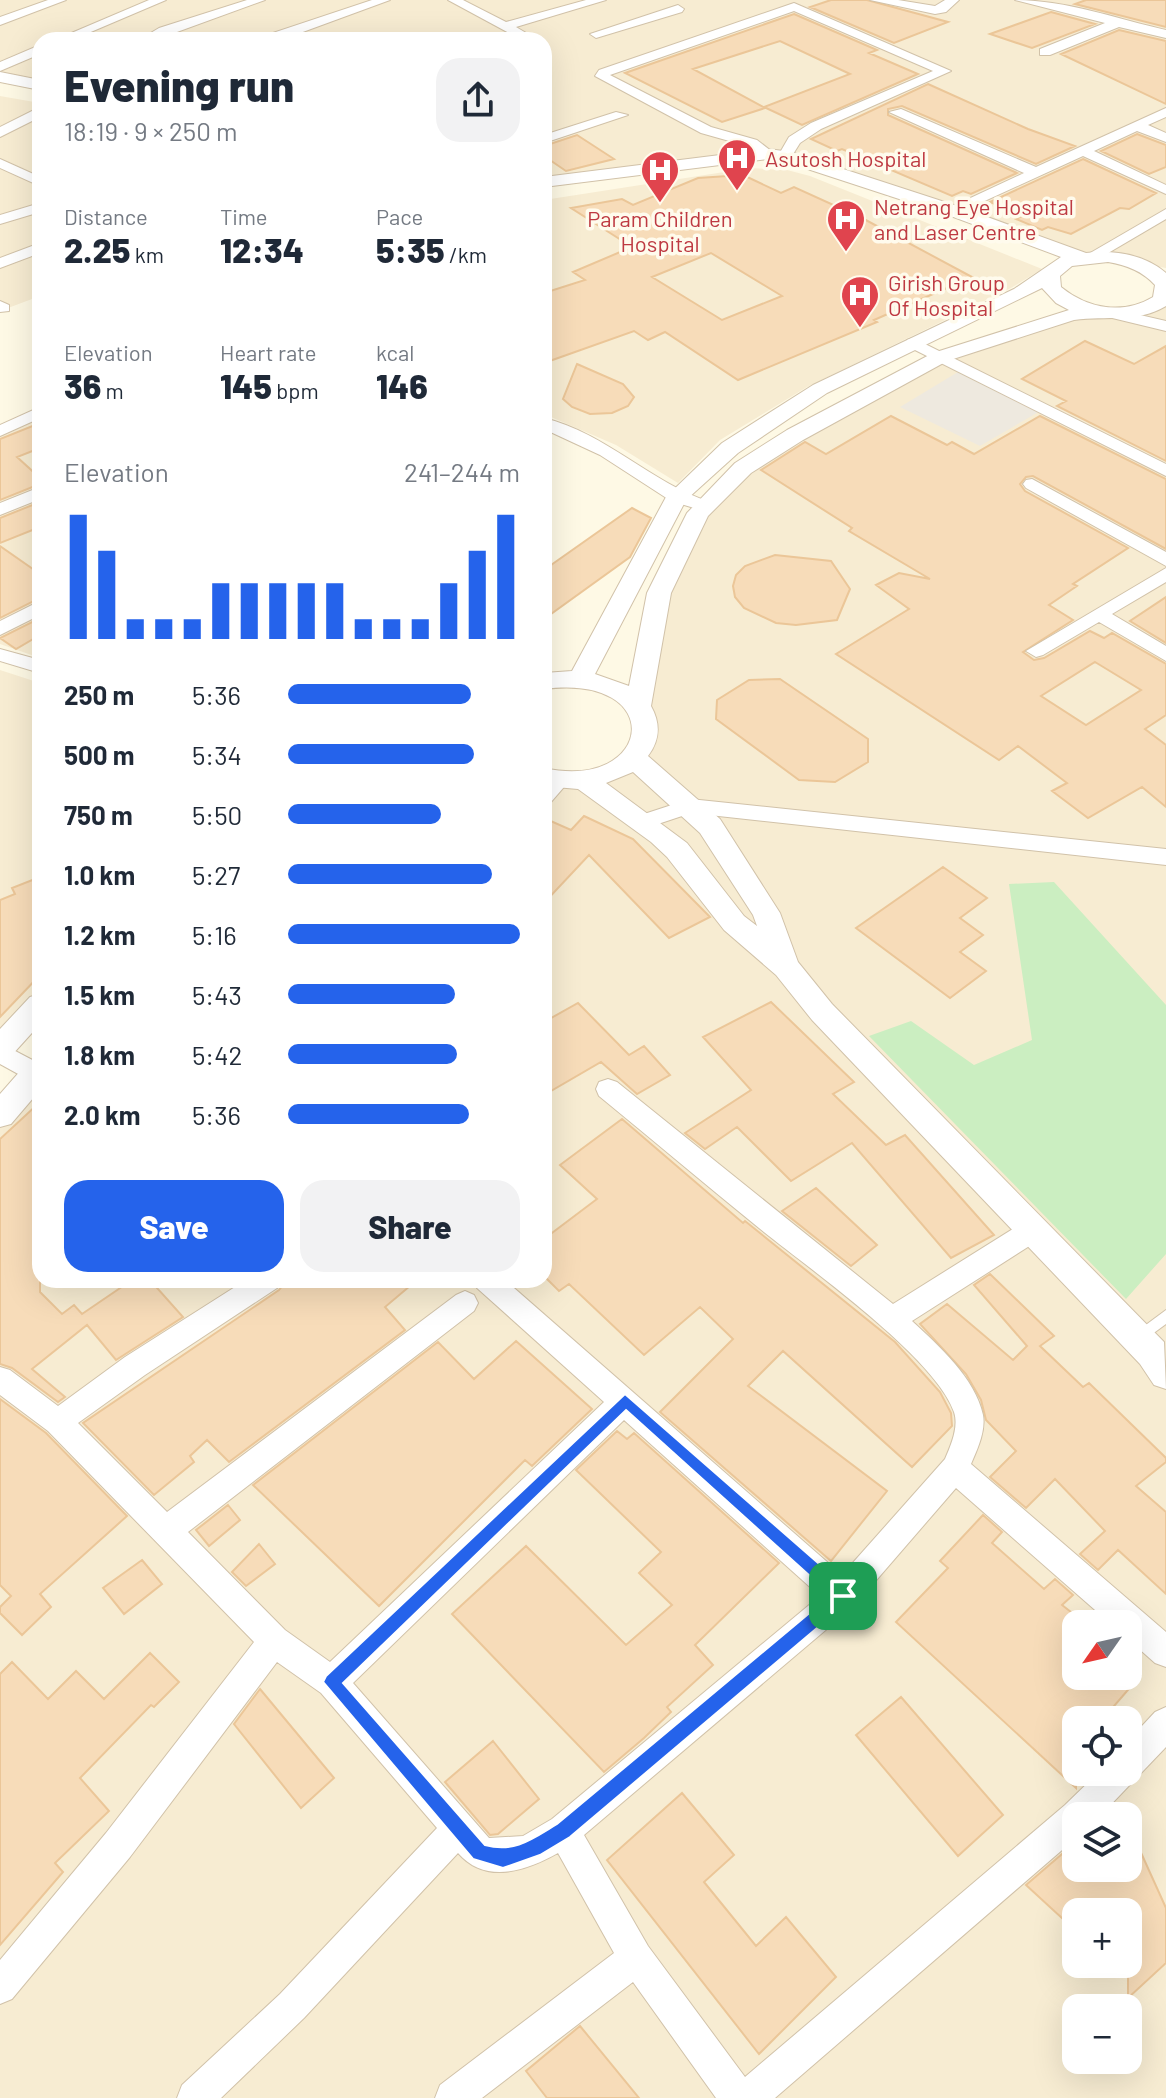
<!DOCTYPE html>
<html lang="en">
<head>
<meta charset="utf-8">
<style>
	:root { --surface:#fff; --page:#f2f2f3; --text:#1f2937; --muted:#747a83; --accent:#2563eb }
	body { margin:0; font-family:Barlow,sans-serif; background:var(--page); color:var(--text); height:100vh; display:flex; flex-direction:column; font-size:30px; white-space:nowrap }
	* { box-sizing:border-box; margin:0 }
	p { font-size:26px; color:var(--muted) }
	.icon { flex:none; width:44px; height:44px; fill:none; stroke:currentColor; stroke-width:2; stroke-linecap:round; stroke-linejoin:round }
	.map { position:relative; flex:1; overflow:hidden }
	.panel { position:absolute; left:32px; top:32px; width:520px; height:1256px; display:flex; flex-direction:column; background:var(--surface); border-radius:24px; box-shadow:0 8px 32px #0002 }
	.panel>* { flex:none }
	.needle { width:52px; rotate:236deg }
	.tools { position:absolute; left:1062px; top:1610px; display:grid; gap:16px }
	.tools a { display:grid; place-items:center; width:80px; height:80px; border-radius:16px; background:var(--surface); box-shadow:0 8px 32px #0002; font-size:40px }
	.pin { position:absolute; display:grid; place-items:center; width:68px; height:68px; color:#fff; margin:-34px; border-radius:16px; box-shadow:0 4px 12px #0006 }
	.round { display:grid; place-items:center; flex:none; width:84px; height:84px; border-radius:24px; background:var(--page) }
	.head { display:flex; align-items:center; justify-content:space-between; height:136px; padding:0 32px }
	h1 { font-size:44px; font-weight:800; line-height:60px }
	.figures { display:grid; grid-template-columns:repeat(3,1fr); gap:12px; height:136px; padding:8px 32px }
	.figures div { display:grid; align-content:center }
	.figures b { font-size:34px; font-weight:800 }
	.figures small { font-size:22px; font-weight:400 }
	.figures p { font-size:22px }
	.chart { height:224px; padding:16px 32px }
	.chart p { display:flex; justify-content:space-between }
	.chart svg { width:100%; height:144px; margin-top:8px; stroke:var(--accent); stroke-width:6 }
	.cta { display:flex; gap:16px; margin-top:auto; padding:16px 32px }
	.cta a { flex:1; height:92px; border-radius:24px; background:var(--accent); color:#fff; font-size:32px; font-weight:800; line-height:92px; text-align:center }
	.cta a+a { background:var(--page); color:var(--text) }
	ul { padding:0 32px; list-style:none; font-size:26px }
	li { display:grid; grid-template-columns:128px 96px 1fr; align-items:center; height:60px }
	li i { height:20px; border-radius:10px; background:var(--accent) }
	.map>svg:first-child { display:block }
	.residential { fill:#f7ecd2; fill-rule:evenodd }
	.industrial { fill:#eee9df }
	.green { fill:#cbeec1 }
	.building { fill:#f7dcb9; stroke:#ebc698; stroke-width:2; fill-rule:evenodd }
	.lines { fill:none; stroke-linecap:round; stroke-linejoin:round }
	.service-casing { stroke:#d1c2a9; stroke-width:2 }
	.minor-casing { stroke:#d1c2a9; stroke-width:2 }
	.tertiary-casing { stroke:#d1c2a9; stroke-width:2 }
	.service { fill:#fff; fill-rule:evenodd }
	.minor { fill:#fff; fill-rule:evenodd }
	.tertiary { fill:#fff; fill-rule:evenodd }
	.route { fill:#2563eb; stroke:#fff; stroke-width:2; fill-rule:evenodd }
	.labels { text-anchor:middle; dominant-baseline:central; stroke-width:7; stroke-linejoin:round; paint-order:stroke }
	.far-health-label { font-size:22px; fill:#be3a42; stroke:#fffbed; text-anchor:start }
</style>
</head>
<body>
<div class="map">
<svg width="1166" height="2098" viewBox="0 0 1166 2098">
	<rect width="100%" height="100%" fill="#fef9e5"/>
	<path class="residential" d="M0,0H1166V268L1079,254L787,155L544,180V40H40V84L0,75Z
		M0,96L40,103V296L0,311Z
		M750,168L787,170L810,176L1042,269L1011,288L807,387L720,440L678,483L616,445L544,414V200Z
		M1166,303V2098H0V1121L40,1074V1280H544V781L623,770L647,707L666,593L704,514L745,468L939,360L1071,318ZM1076,1624H1128V1676H1076ZM1076,1720H1128V1772H1076ZM1076,1816H1128V1868H1076ZM1076,1912H1128V1964H1076ZM1076,2008H1128V2060H1076Z
		M40,414V658L0,644V433Z
		M0,670L40,683V1002L0,1045Z"/>
	<path class="industrial" d="M963,369L1042,410L980,446L900,407Z"/>
	<path class="green" d="M1054,882L1166,1005V1254L1126,1299L869,1036L911,1021L974,1065L1032,1040L1009,884Z"/>
	<path class="building" d="M831,0H867L948,22L894,43L810,7Z
		M1086,0H1166V27L1075,4Z
		M1051,12L1095,24L1032,48L990,34Z
		M794,14L877,50L869,53L918,74L802,125L764,107L850,74L780,41L693,69L765,108L722,122L625,73Z
		M1119,30L1166,41V104L1061,54Z
		M928,84L1028,129L1075,146L1036,164L902,106L888,109V115L1017,173L971,194L963,191L952,196L842,149L837,151L811,139Z
		M1137,134L1166,145V167L1149,174L1101,151Z
		M577,135L614,159L566,171L544,156V146Z
		M1083,159L1156,193L1129,209L1120,208L1071,234L1048,227L1042,230L1016,219L1022,216L990,202Z
		M743,175L781,193L794,187L862,218L972,277L874,320L877,322L738,380L665,332L648,340L634,331L544,363V293L585,280L573,272L632,247L571,208L622,199L633,205L698,178ZM711,253L782,296L722,320L652,277Z
		M1085,341L1134,364L1166,346V461L1057,406L1066,401L1022,379Z
		M577,364L623,384L634,397L628,406L612,413L590,414L572,407L563,399Z
		M891,416L947,445L952,442L974,454L1040,416L1166,479V549L1033,476L1026,477L1020,484L1025,491L1128,548L1073,584L1077,586L1049,605L1073,620L1023,652L1034,660L1044,658L1090,631L1104,638L1112,633L1166,664V715L1145,729L1166,745V807L1142,787L1088,818L1052,791L1067,783L1018,746L999,760L836,654L909,609L876,585L899,573L930,579L849,531L852,528L761,470L805,442L826,454ZM1095,662L1141,690L1086,725L1041,696Z
		M40,423V448L17,457L40,478V484L0,500V439Z
		M40,502V527L0,543V518Z
		M632,508L651,518L630,557L544,619V570Z
		M0,546L40,574V598L0,618Z
		M775,555L831,561L850,589L837,620L796,625L776,623L744,608L735,597L733,586L736,575L745,566Z
		M1166,597V643L1130,621Z
		M40,618V635L16,649L0,638Z
		M780,679L868,739V762L835,782L799,780L716,719L717,700L749,680Z
		M584,816L633,839L710,917L669,938L589,855L544,903V818L571,830Z
		M943,867L987,898L960,918L983,935L960,952L986,971L950,998L856,928Z
		M40,877V975L0,1017V900L15,894L12,888Z
		M771,1002L854,1082L833,1094L886,1145L905,1135L994,1235L951,1258L852,1143L791,1181L737,1127L705,1149L685,1133L751,1090L703,1037Z
		M578,1003L629,1055L644,1046L670,1075L637,1094L601,1062L544,1095V1022Z
		M40,1102V1292L62,1314L74,1305L82,1314L132,1280H150L183,1317L116,1360L87,1325L32,1369L65,1397L58,1402L12,1368L0,1364V1139Z
		M622,1119L743,1223L745,1221L895,1342L940,1392L951,1413L952,1426L912,1467L783,1351L748,1386L887,1491L831,1561L660,1412L733,1339L700,1307L644,1355L569,1284L559,1291L544,1276V1239L597,1199L560,1165Z
		M816,1188L877,1245L851,1266L782,1211Z
		M990,1274L1054,1336L1040,1346L1083,1387L1089,1383L1166,1458V1462L1136,1486L1166,1512V1594L1118,1550L1098,1570L1080,1554L1105,1531L1055,1479L1026,1508L990,1477L1016,1451L986,1420L981,1400L966,1374L920,1324L947,1304L1013,1360L1027,1346L974,1285Z
		M287,1280H417L385,1307L405,1330L229,1462L207,1440L190,1456L194,1462L154,1495L83,1423L279,1290Z
		M516,1341L592,1409L532,1466L525,1460L379,1606L253,1485L438,1342L474,1379Z
		M0,1399L46,1433L127,1516L40,1594L51,1607L22,1635L0,1613V1607L11,1596L0,1585Z
		M617,1431L627,1439L634,1433L779,1563L695,1645L713,1665L667,1707L671,1712L644,1738L604,1772L452,1614L526,1546L626,1645L672,1605L639,1573L661,1552L576,1470Z
		M228,1505L240,1520L209,1546L196,1530Z
		M983,1515L1002,1532L992,1543L1044,1589L1055,1579L1073,1595L1062,1605L1076,1616V1676H1140L1102,1720H1076V1788L896,1622L948,1568L940,1561Z
		M259,1544L275,1564L246,1586L232,1572Z
		M142,1560L162,1584L124,1614L103,1588Z
		M150,1653L179,1682L154,1707L151,1705L80,1778L109,1811L55,1863L63,1872L0,1945V1674L12,1662L48,1699L76,1671L104,1699Z
		M260,1689L334,1778L301,1808L234,1724Z
		M901,1697L1003,1815L958,1856L856,1735Z
		M493,1741L539,1799L498,1834L490,1835L445,1782Z
		M682,1793L734,1855L704,1882L756,1946L786,1917L836,1977L759,2054L607,1860Z
		M1128,1824L1166,1908V1963L1128,1998V1912H1076V1931L1026,1885L1076,1842V1868H1128Z
		M580,2026L639,2098H547L526,2071Z"/>
	<g class="lines">
		<defs>
			<path id="service" d="M1166,1310V1324L1140,1343L1135,1341L1133,1337L1135,1333Z"/>
			<path id="minor" d="M48,0H66L0,25V17Z
				M149,0H166L72,40H55Z
				M247,0H265L155,40H139L159,28Z
				M372,0H390L281,40H252Z
				M448,0H463L506,22L586,0H606L516,27L538,40H522Z
				M870,0H898L935,6L945,0H959L946,12L935,14Z
				M1015,0C1066,0 1117,19 1166,30V38L1119,27L1050,55H1040V49L1105,23Z
				M794,3L951,71L821,129L800,143L790,159L785,160L778,156L789,137L811,123L933,71L794,11L610,75L711,127L757,140L775,154L768,158L747,146L701,133L595,76L599,70Z
				M678,5L684,9L682,12L596,38L590,34Z
				M40,45V54L0,71V62Z
				M40,107V117L0,137V127Z
				M1166,108V117L1148,125L1166,133V142L1137,131L1094,151L1166,185V194L1083,156L954,215L949,214V208L1024,173L889,112L901,109L1036,167Z
				M616,112L628,115L544,143V135Z
				M0,159L40,177V186L0,168Z
				M40,203V212L0,224V215Z
				M1166,209V219L1098,259L1093,261L1085,256Z
				M40,243V253L0,268V258Z
				M0,301L9,305V311L0,312Z
				M1110,308L1166,321V331L1104,316V310Z
				M913,338L1166,464V476L907,346V340Z
				M40,407V418L0,436V425Z
				M544,418C606,433 651,483 710,502L713,506L704,511L671,501L600,455L544,429Z
				M1032,479L1166,552V566L1026,488L1023,484L1026,480Z
				M40,487V499L0,515V503Z
				M1166,568V582L1112,614L1166,646V661L1099,622L1043,655L1036,657L1026,651Z
				M40,601V615L0,635V621Z
				M0,649L40,660V673L0,661Z
				M559,773L566,775L570,780L551,802L544,804V783L552,775Z
				M690,799L1166,849V865L691,813L643,829L635,827L632,822L635,817Z
				M0,1043L40,1064V1086L0,1064Z
				M608,1079L617,1082L893,1304L1024,1222L1033,1219L1042,1222L1046,1230L1042,1238L912,1321C939,1346 975,1378 983,1415C986,1431 977,1450 971,1464L1166,1632V1667L1155,1663L1128,1639V1624H1111L956,1488L854,1606L584,1835L648,1946L745,2077L1065,1805L1099,1772H1128V1741L1155,1712L1166,1707V1747L1100,1816H1076V1838L775,2098H716L633,1982L482,2098H435L440,2085L614,1953L558,1853C526,1871 486,1885 458,1853L304,2018L221,2098H177L182,2085L280,1994L437,1828L321,1693L277,1662L130,1857L12,1999L0,2004V1960L106,1833L254,1642L48,1431L0,1395V1367L10,1370L58,1406L125,1357L246,1280H281L277,1288L145,1375L78,1423L167,1512L456,1295L465,1291L474,1295L478,1303L474,1311L188,1532L285,1630L330,1662L604,1402L477,1288L473,1280H505L842,1575L945,1459C951,1445 959,1427 954,1412C935,1357 807,1267 759,1228C706,1185 653,1140 599,1096L596,1089L599,1082ZM624,1420L820,1596L552,1819L523,1836L489,1838L353,1683Z"/>
			<path id="tertiary" d="M0,72L40,80V90L0,82Z
				M768,149L791,152L960,207L1086,253C1115,250 1144,254 1166,273V306C1136,324 1107,315 1074,320L947,361L803,440L751,473L708,516L671,593L651,706C661,724 660,740 648,756L720,819L780,913L798,962L832,1004L1164,1342L1166,1389L1154,1385L1140,1364L812,1020L776,975L724,930L667,857L651,842L578,789L544,786V768C653,792 669,673 544,689V673L572,671L666,497L722,443L813,385L1014,289L1061,257L948,215L783,161L768,159L544,187V177ZM1108,262C1127,265 1142,271 1155,285L1153,297C1123,315 1088,309 1061,287L1060,276L1072,266ZM1042,288L1056,303L1069,310L933,353L787,430L735,463L687,513L647,593L629,686L595,674L686,500L738,453L827,393ZM633,772L700,833L753,915L757,926L744,916L687,843L606,783Z
				M40,994V1024L11,1056L0,1060V1029L30,997Z
				M40,1057V1090L11,1124L0,1127V1094L29,1061Z"/>
		</defs>
		<use href="#service" class="service-casing"/>
		<use href="#minor" class="minor-casing"/>
		<use href="#tertiary" class="tertiary-casing"/>
		<use href="#service" class="service"/>
		<use href="#minor" class="minor"/>
		<use href="#tertiary" class="tertiary"/>
	</g>
	<path class="route" d="M625,1394L849,1590L851,1596L849,1601L570,1837L540,1855L503,1868L473,1859L323,1682L326,1676ZM626,1410L831,1595L557,1824C532,1839 515,1853 485,1845L343,1683Z"/>
	<defs>
		<symbol id="hospital-pin" viewBox="-11 -11 22 30"><path d="M0 17L-7.5 6A9.5 9.5 0 1 1 7.5 6Z" fill="#e0444e" stroke="#fffbed"/><path d="M-5-5h3v3.5h4V-5h3V5h-3V1.5h-4V5h-3Z" fill="#fff"/></symbol>
	</defs>
	<g fill-rule="evenodd">
		<use href="#hospital-pin" x="715" y="136" width="44" height="60"/>
		<use href="#hospital-pin" x="638" y="148" width="44" height="60"/>
		<use href="#hospital-pin" x="824" y="197" width="44" height="60"/>
		<use href="#hospital-pin" x="838" y="273" width="44" height="60"/>
	</g>
	<g class="labels">
		<g class="far-health-label">
			<text x="765" y="158">Asutosh Hospital</text>
			<text x="874" y="206">Netrang Eye Hospital<tspan x="874" dy="25">and Laser Centre</tspan></text>
			<text x="660" y="218" text-anchor="middle">Param Children<tspan x="660" dy="25">Hospital</tspan></text>
			<text x="888" y="282">Girish Group<tspan x="888" dy="25">Of Hospital</tspan></text>
		</g>
	</g>
</svg>
<div class="tools">
<a><svg class="needle" viewBox="-14 -14 28 28"><path d="M0-13l5 13h-10z" fill="#e53935"/><path d="M0 13l5-13h-10z" fill="#747a83"/></svg></a>
<a><svg class="icon" aria-label="locate" viewBox="0 0 24 24"><circle cx="12" cy="12" r="6"/><path d="M12 2v4M12 18v4M2 12h4M18 12h4"/></svg></a>
<a><svg class="icon" aria-label="layers" viewBox="0 0 24 24"><path d="M12 4l9 5-9 5-9-5zM3 14l9 5 9-5"/></svg></a>
<a>+</a>
<a>−</a>
</div>
<div class="pin" style="left:843px;top:1596px;background:#1e9e55"><svg class="icon" aria-label="arrive" viewBox="0 0 24 24"><path d="M6 21V4h12l-3 4 3 4H6"/></svg></div>
<section class="panel">
<div class="head"><div><h1>Evening run</h1><p>18:19 · 9 × 250 m</p></div><a class="round"><svg class="icon" aria-label="share" viewBox="0 0 24 24"><path d="M12 15V3M7 8l5-5 5 5M5 13v7h14v-7"/></svg></a></div>
<div class="figures">
<div><p>Distance</p><b>2.25<small> km</small></b></div>
<div><p>Time</p><b>12:34</b></div>
<div><p>Pace</p><b>5:35<small> /km</small></b></div>
</div>
<div class="figures">
<div><p>Elevation</p><b>36<small> m</small></b></div>
<div><p>Heart rate</p><b>145<small> bpm</small></b></div>
<div><p>kcal</p><b>146</b></div>
</div>
<div class="chart"><p><span>Elevation</span>241–244 m</p>
<svg viewBox="0 0 160 44" preserveAspectRatio="none"><path d="M5 44V6M15 44V17M25 44V38M35 44V38M45 44V38M55 44V27M65 44V27M75 44V27M85 44V27M95 44V27M105 44V38M115 44V38M125 44V38M135 44V27M145 44V17M155 44V6"/></svg>
</div>
<ul>
<li><b>250 m</b>5:36<i style="width:79%"></i></li>
<li><b>500 m</b>5:34<i style="width:80%"></i></li>
<li><b>750 m</b>5:50<i style="width:66%"></i></li>
<li><b>1.0 km</b>5:27<i style="width:88%"></i></li>
<li><b>1.2 km</b>5:16<i style="width:100%"></i></li>
<li><b>1.5 km</b>5:43<i style="width:72%"></i></li>
<li><b>1.8 km</b>5:42<i style="width:73%"></i></li>
<li><b>2.0 km</b>5:36<i style="width:78%"></i></li>
</ul>
<div class="cta"><a>Save</a><a>Share</a></div>
</section>
</div>
</body>
</html>
